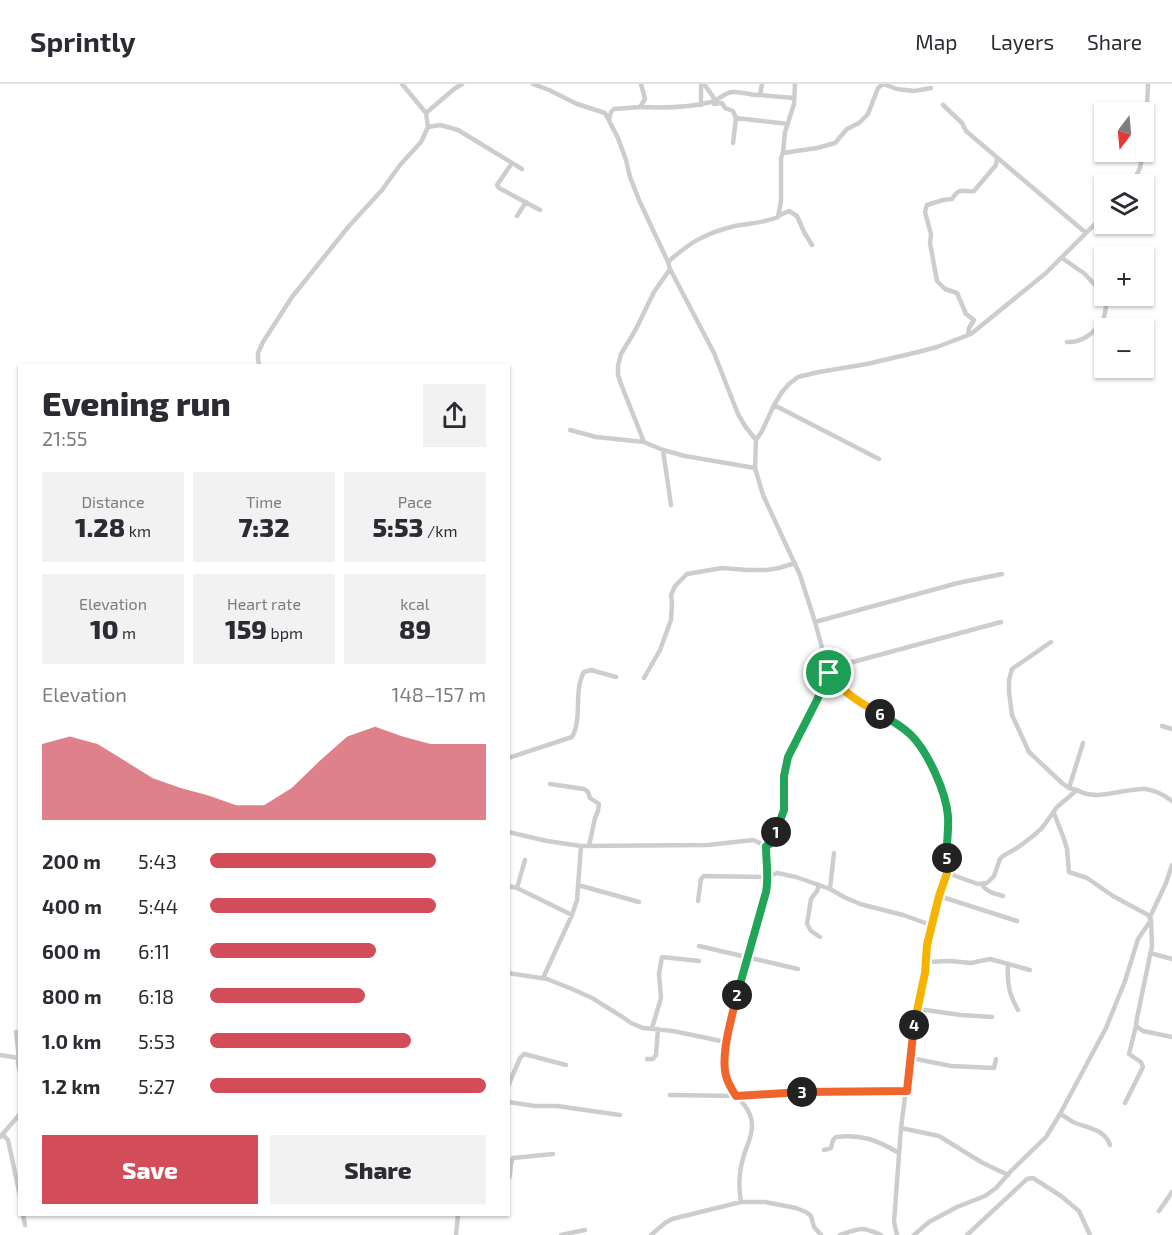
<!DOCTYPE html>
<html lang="en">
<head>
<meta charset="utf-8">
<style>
	:root { --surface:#fff; --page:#f2f2f3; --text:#2b2b33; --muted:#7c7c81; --line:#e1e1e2; --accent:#d24d59 }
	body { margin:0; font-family:"Exo 2",sans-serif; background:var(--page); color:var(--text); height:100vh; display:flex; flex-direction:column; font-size:22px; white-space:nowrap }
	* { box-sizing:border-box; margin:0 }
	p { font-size:20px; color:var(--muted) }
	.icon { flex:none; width:33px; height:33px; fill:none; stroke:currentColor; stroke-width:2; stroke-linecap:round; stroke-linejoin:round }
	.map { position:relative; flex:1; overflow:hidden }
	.sheet { position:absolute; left:18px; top:280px; width:492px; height:852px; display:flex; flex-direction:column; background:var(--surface); border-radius:0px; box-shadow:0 2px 4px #0004 }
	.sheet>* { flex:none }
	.needle { width:39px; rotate:196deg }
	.fabs { position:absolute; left:1094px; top:18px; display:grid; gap:12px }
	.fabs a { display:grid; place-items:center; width:60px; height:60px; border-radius:0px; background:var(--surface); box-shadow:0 2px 4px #0004; font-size:30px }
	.pin { position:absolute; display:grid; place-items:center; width:51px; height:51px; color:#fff; margin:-26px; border:3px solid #fff; border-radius:50%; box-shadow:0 2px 6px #0007 }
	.km { position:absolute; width:30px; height:30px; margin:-15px; border-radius:50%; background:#222; color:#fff; font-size:16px; line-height:30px; text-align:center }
	.round { display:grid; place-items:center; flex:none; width:63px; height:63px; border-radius:0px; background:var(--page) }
	.summary { display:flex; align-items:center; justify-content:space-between; height:102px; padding:0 24px }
	h1 { font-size:33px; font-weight:800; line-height:45px }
	.figures { display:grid; grid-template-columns:repeat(3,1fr); gap:9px; height:102px; padding:6px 24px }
	.figures div { display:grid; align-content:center; border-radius:0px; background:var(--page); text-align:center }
	.figures b { font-size:26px; font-weight:800 }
	.figures small { font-size:16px; font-weight:400 }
	.figures p { font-size:16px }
	.chart { height:168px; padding:12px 24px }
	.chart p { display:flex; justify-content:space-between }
	.chart svg { width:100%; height:108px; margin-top:6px; fill:var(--accent); opacity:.7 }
	.button { display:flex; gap:12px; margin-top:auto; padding:12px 24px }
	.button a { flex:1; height:69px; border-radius:0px; background:var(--accent); color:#fff; font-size:24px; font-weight:800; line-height:69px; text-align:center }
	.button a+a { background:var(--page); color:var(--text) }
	ul { padding:0 24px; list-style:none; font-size:20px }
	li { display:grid; grid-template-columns:96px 72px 1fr; align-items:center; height:45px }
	li i { height:15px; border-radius:8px; background:var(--accent) }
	header { display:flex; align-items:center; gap:36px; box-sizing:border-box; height:84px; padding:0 30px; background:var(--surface); border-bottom:2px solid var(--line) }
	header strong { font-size:28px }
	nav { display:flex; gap:33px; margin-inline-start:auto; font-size:21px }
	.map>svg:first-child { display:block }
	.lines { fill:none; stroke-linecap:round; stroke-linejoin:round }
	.minor { stroke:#cdcdcd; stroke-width:4.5 }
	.split-1-casing { stroke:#fff; stroke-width:12 }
	.split-2-casing { stroke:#fff; stroke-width:12 }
	.split-3-casing { stroke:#fff; stroke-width:12 }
	.split-4-casing { stroke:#fff; stroke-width:12 }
	.split-5-casing { stroke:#fff; stroke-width:12 }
	.split-6-casing { stroke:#fff; stroke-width:12 }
	.split-7-casing { stroke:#fff; stroke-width:12 }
	.split-1 { stroke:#22a559; stroke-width:8 }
	.split-2 { stroke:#22a559; stroke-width:8 }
	.split-3 { stroke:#f0652b; stroke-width:8 }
	.split-4 { stroke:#f0652b; stroke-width:8 }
	.split-5 { stroke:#f5b400; stroke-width:8 }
	.split-6 { stroke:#22a559; stroke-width:8 }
	.split-7 { stroke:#f5b400; stroke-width:8 }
</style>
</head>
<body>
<header>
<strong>Sprintly</strong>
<nav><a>Map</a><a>Layers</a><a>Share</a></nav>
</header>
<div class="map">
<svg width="1172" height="1151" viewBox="0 0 1172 1151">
	<rect width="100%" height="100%" fill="#fff"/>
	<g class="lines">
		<path class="minor" d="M402,0L426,29
			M533,0L549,6L577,20L605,29L618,54L626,76L630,93L639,116L668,178L670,185L714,269L738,330L745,342L756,356
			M701,0V21
			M704,0L716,17
			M760,11L794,14
			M714,20L722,19L725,24L733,27L736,34L788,40
			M943,21L962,39L966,47L1086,149
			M640,23C664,24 689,24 711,18C720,16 723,9 732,8C742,7 751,12 760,11L762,0
			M609,36L611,28L614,25L640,23L645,15L641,0
			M428,43L440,41L458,46L522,85
			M733,59L736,34
			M1143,67L1146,45L1148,0
			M783,69L785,48L794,20L795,0
			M512,79L497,101L499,104L540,126
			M1132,100L1140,84L1143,68
			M517,132L526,118
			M778,132L789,127L797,132L804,148L812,161
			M1062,174L1085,190L1093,199L1104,208
			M668,178C690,158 706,149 735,142C750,139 764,139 778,133L781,117V74L783,69L817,64L835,59L847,45L859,39L868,30L878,4L883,0L897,5L914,7L931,4
			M968,251L969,244L974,236L966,230L957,209L945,205L937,197L930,159L931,150L925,128L927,121L943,116L952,115C960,103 961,108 974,107L996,81L997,74
			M1067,258C1080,259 1094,250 1100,239L1103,238L1107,218L1106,212
			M259,282L258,275V269L263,258L292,213L349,142L382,106L400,81L421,58L428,43L426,29L454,5L462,0
			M774,321L879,375
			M570,346L596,353L644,358L663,366L685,372L755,384
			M644,358L621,300L618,291V282L621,270L636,245L654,208L670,185
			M663,366L671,421
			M815,538L958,499L1002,490
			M1051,558L1012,585L1009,596V608L1012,631L1029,668L1062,699L1069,704L1077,706
			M827,585L1001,538
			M644,594L660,566L671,536L672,519L671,511L675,502L687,490L722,484L747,486H767L779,484L795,479
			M1162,642L1172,645
			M508,674L572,653C583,634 573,607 584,588L591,586L616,593
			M550,700L584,705L588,708L590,714L599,720L598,727L595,734L589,762
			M1069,704L1083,659
			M1054,729L1064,755L1067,765L1069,788L1087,794L1113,812L1148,831L1151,836L1152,862L1137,934L1136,942L1143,947L1172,953
			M508,748L547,757L581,762L708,761L753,756L766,762
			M947,789L978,800L987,799L994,792L1000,775L1003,772L1017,764L1033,752L1042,744L1057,723L1077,706C1097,718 1124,704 1145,705C1155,706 1164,711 1172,717
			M982,800C986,808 995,810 1003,812
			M578,801L639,818
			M819,801L817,807L811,815L807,840L811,847L820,853
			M508,802L517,804L572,831
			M517,804L525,776
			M830,805L834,769
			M939,812L1017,837
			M698,817L701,795L704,792L767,793L777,789L796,793L830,805L844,813L860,820L903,831L931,841
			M699,862L798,885
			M1150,869L1172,875
			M926,878L950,877L971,879L990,875L1030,886
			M1008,881C1007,900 1009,910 1018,926
			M508,889L547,895L572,905L592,914L621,932L631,939L643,944L673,947L726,958
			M543,894L572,831L577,816L581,762
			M918,925L961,931L992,933
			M652,944L661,914L659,890L662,873L699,877
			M0,971L19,974L16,948
			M19,974L18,979L20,988
			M911,974L951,982L994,984L996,975
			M647,975H653L656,971L658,945
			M508,1002L520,974L524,970L566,981
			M670,1011L736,1012L799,1008L907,1007
			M508,1018L535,1022H557L620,1031
			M1125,1019L1143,983L1141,978L1129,970L1136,942
			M1060,1030C1065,1032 1069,1036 1073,1038C1087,1044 1105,1045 1110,1061
			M901,1044L939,1052L981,1078L1008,1091
			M3,1051L8,1056L20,1112
			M0,1053L20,1030
			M824,1066L831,1064L833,1056L836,1053C862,1050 877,1056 899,1069
			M508,1096C512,1089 509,1081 513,1074L553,1070
			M741,1118C738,1100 739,1086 745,1068C748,1059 752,1052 752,1042C752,1018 726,1010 725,986C724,967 729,950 732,932C741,890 755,849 766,808C769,793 766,777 766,762L770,760L785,726L784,692L788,673L817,616L829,589
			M1159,1127L1172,1108
			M23,1131L25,1141
			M456,1151L458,1131
			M561,1151L585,1146
			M651,1151L665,1139L672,1135L741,1118H765L796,1124L806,1128L811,1132L814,1143L821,1151
			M840,1151C861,1144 861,1142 881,1151
			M897,1151L894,1138L901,1044L914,943L925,889L927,861L939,812L947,789L946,769L948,744L946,718L938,696L931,682L912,652L902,643L861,619L840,603L835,599L829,589L815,538L800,491L763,411L755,384L756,356L762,347L774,321L782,308L789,300L798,293L819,288L867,280L918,268L937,263L971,250L1046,189L1104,131
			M914,1151L929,1138L957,1123L985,1112L996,1104L1012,1086L1046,1053L1060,1030L1106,944L1125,897L1138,855L1151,836L1150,833L1166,799L1172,781
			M967,1151L1027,1095L1033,1094L1061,1112L1079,1127L1090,1151"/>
	</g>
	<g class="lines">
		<defs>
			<path id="split-1" d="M776,748L784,726V692L788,673L817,616L829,589"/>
			<path id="split-2" d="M737,911L766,808C769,793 766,777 766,762L770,760L776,748"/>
			<path id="split-3" d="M737,911C732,933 719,974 727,995C729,1001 733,1007 736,1012L802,1008"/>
			<path id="split-4" d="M802,1008L907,1007L914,941"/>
			<path id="split-5" d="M914,941L925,889L927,861L939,812L947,789V774"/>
			<path id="split-6" d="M880,630C891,636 902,642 911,651C928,668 946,708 948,732C949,746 946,760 947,774"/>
			<path id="split-7" d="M829,589C841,608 861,619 880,630"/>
		</defs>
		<use href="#split-1" class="split-1-casing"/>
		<use href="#split-2" class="split-2-casing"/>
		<use href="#split-3" class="split-3-casing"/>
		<use href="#split-4" class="split-4-casing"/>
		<use href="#split-5" class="split-5-casing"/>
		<use href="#split-6" class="split-6-casing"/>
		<use href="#split-7" class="split-7-casing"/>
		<use href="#split-1" class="split-1"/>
		<use href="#split-2" class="split-2"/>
		<use href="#split-3" class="split-3"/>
		<use href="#split-4" class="split-4"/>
		<use href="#split-5" class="split-5"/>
		<use href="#split-6" class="split-6"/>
		<use href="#split-7" class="split-7"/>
	</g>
</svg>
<div class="fabs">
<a><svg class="needle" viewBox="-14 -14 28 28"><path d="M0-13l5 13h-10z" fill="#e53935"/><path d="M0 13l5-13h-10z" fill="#7c7c81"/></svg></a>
<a><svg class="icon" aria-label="layers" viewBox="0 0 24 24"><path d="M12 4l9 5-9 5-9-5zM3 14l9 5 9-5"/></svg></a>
<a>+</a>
<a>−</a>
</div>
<div class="pin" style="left:829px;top:589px;background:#1e9e55"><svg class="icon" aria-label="arrive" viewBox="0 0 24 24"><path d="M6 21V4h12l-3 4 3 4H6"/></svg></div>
<b class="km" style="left:776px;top:748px">1</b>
<b class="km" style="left:737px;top:911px">2</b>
<b class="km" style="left:802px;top:1008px">3</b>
<b class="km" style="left:914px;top:941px">4</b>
<b class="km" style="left:947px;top:774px">5</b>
<b class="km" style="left:880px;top:630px">6</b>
<section class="sheet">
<div class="summary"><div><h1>Evening run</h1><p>21:55</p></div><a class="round"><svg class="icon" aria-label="share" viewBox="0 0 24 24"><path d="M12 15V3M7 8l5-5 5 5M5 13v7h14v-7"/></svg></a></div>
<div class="figures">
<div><p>Distance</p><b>1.28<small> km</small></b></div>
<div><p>Time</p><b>7:32</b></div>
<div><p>Pace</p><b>5:53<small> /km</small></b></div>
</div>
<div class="figures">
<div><p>Elevation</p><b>10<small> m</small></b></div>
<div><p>Heart rate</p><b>159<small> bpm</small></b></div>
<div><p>kcal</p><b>89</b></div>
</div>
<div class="chart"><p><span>Elevation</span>148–157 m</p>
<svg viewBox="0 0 160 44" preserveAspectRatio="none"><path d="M0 44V13L10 10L20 13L30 20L40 27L50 31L60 34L70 38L80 38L90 31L100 20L110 10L120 6L130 10L140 13L150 13L160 13V44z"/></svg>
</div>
<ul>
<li><b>200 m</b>5:43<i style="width:82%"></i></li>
<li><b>400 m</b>5:44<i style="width:82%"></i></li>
<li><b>600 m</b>6:11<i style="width:60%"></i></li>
<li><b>800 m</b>6:18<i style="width:56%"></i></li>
<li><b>1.0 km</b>5:53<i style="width:73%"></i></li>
<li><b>1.2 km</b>5:27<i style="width:100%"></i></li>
</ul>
<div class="button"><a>Save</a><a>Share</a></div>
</section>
</div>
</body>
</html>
